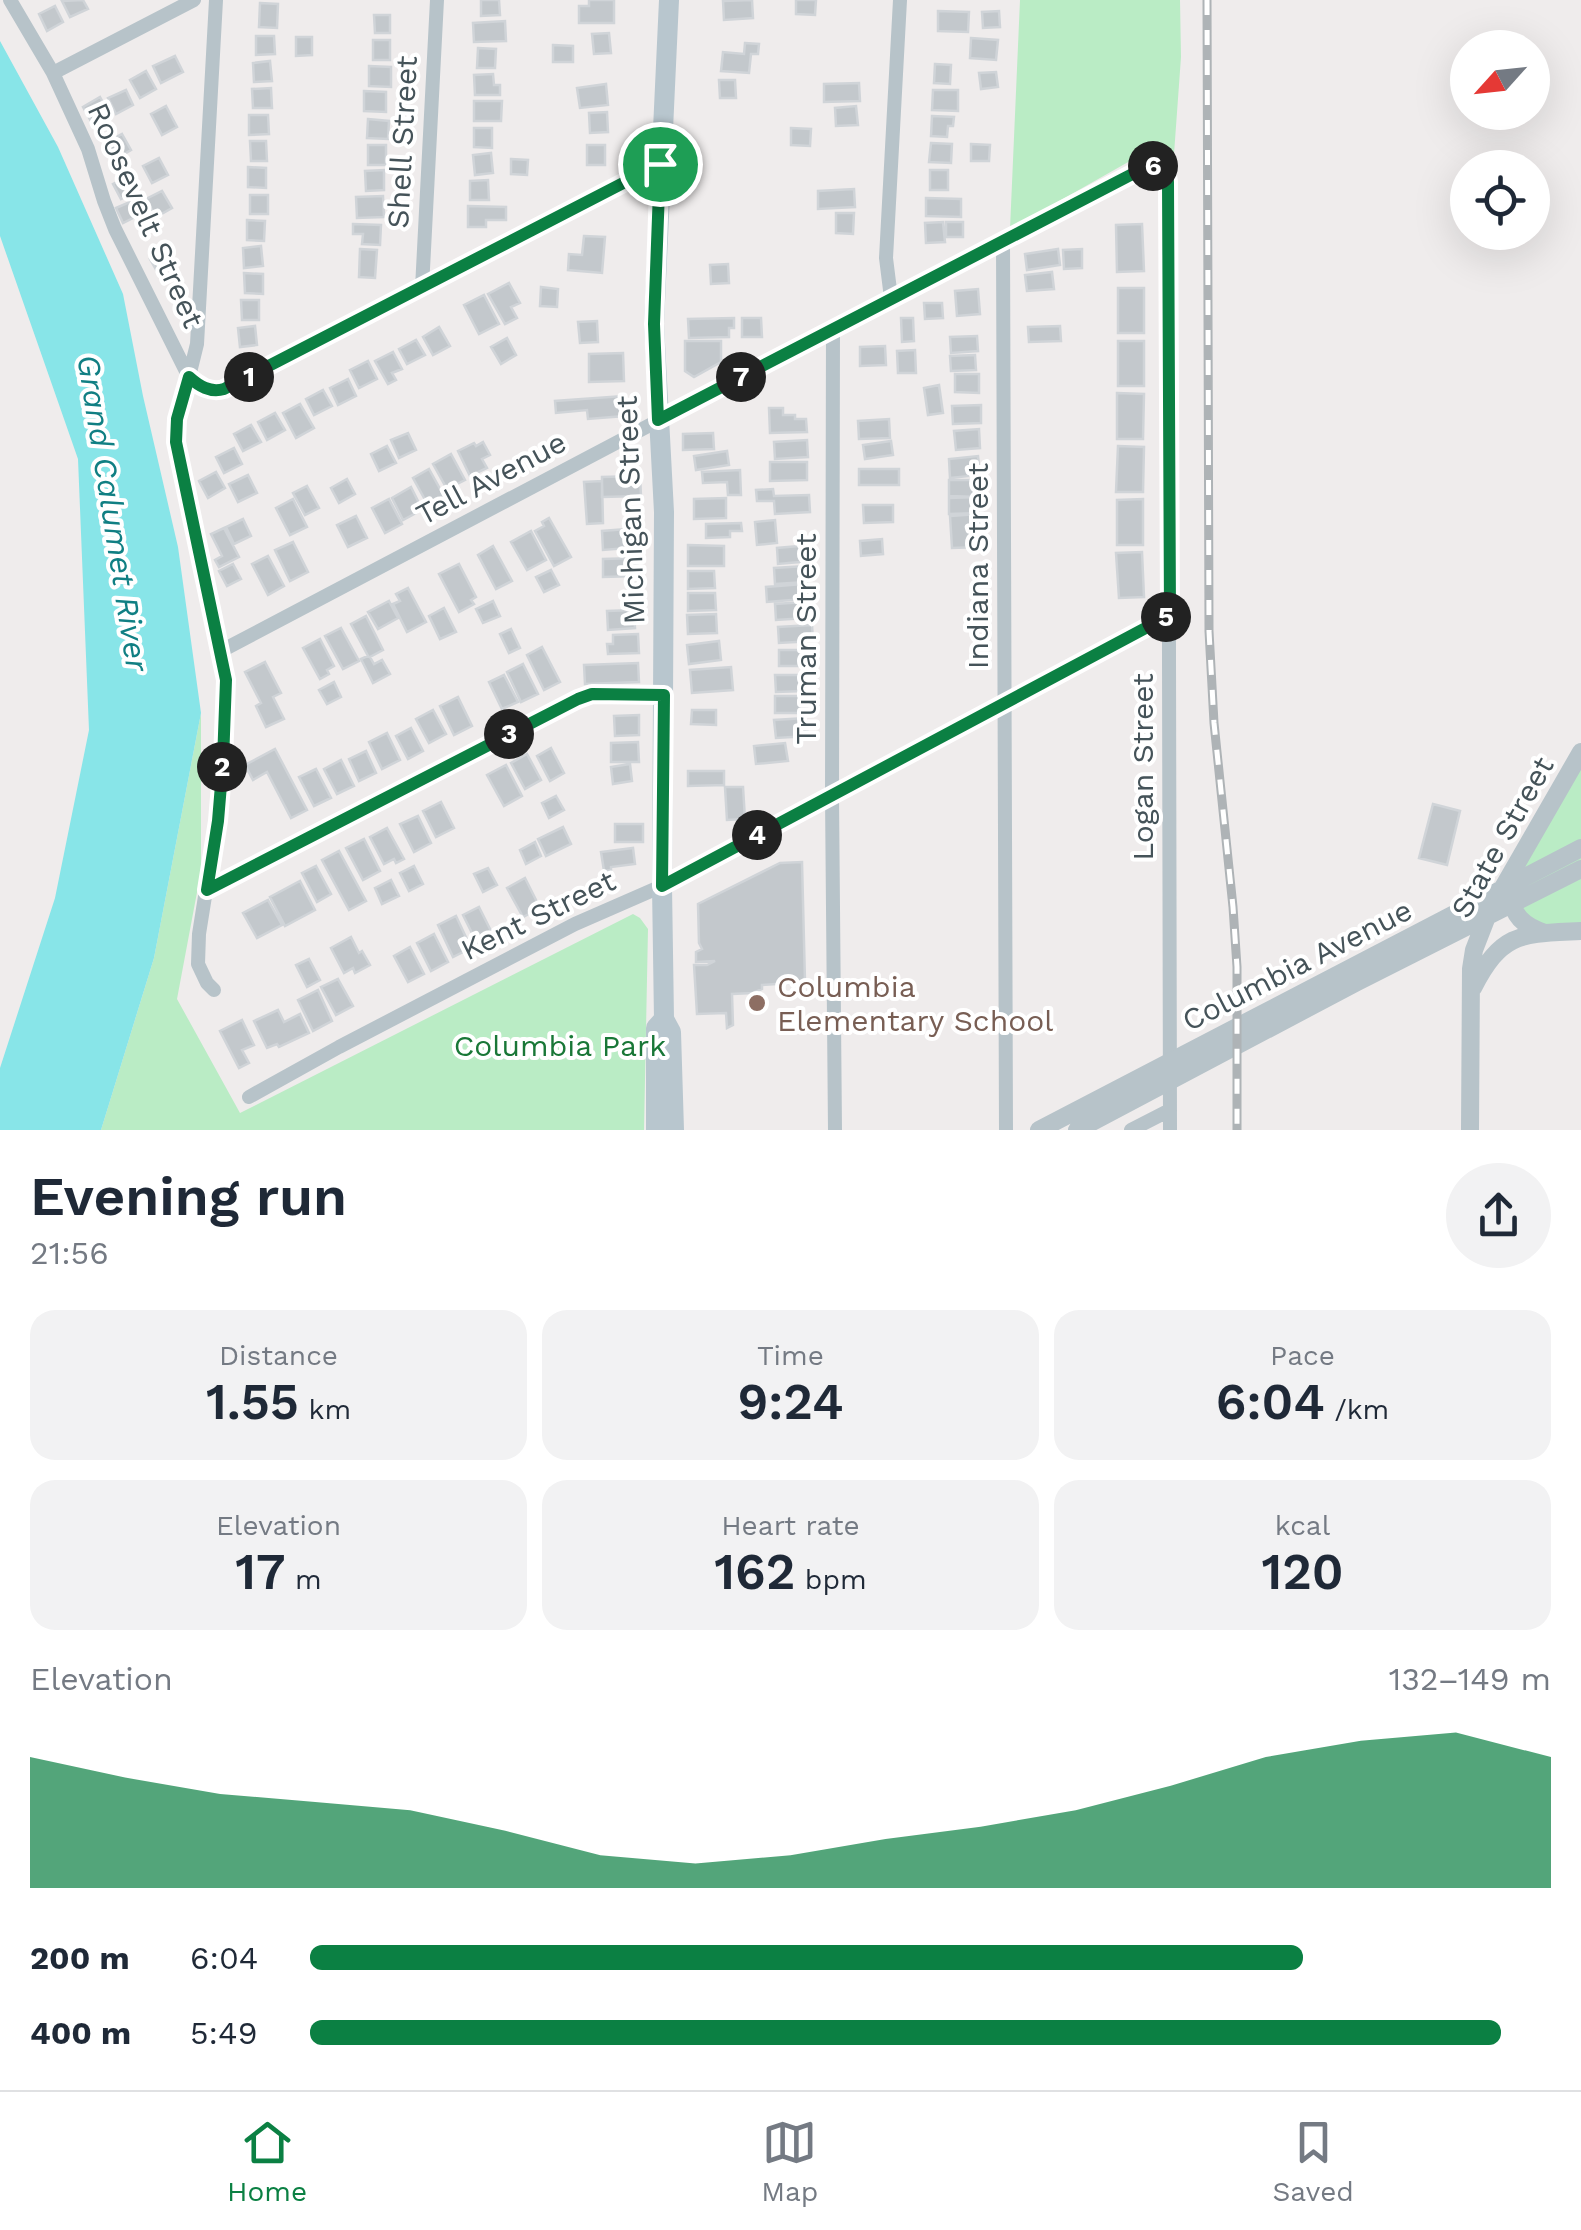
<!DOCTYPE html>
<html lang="en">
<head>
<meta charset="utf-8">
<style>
	:root { --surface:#fff; --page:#f2f2f3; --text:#1f2937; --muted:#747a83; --line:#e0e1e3; --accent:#0b8043 }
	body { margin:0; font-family:"Work Sans",sans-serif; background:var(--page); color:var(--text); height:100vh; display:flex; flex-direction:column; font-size:38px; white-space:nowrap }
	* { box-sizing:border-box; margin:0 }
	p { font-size:32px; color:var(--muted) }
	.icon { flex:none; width:55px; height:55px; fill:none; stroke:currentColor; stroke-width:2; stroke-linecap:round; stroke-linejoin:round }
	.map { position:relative; height:1130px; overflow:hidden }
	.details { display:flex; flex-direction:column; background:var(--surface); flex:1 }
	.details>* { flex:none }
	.needle { width:65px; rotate:243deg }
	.buttons { position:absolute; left:1450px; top:30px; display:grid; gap:20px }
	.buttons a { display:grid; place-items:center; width:100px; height:100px; border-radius:50%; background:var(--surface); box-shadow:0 10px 40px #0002; font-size:50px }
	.pin { position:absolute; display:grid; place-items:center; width:85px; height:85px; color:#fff; margin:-42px; border:5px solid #fff; border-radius:50%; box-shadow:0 2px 10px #0007 }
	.km { position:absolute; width:50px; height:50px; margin:-25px; border-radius:50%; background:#222; color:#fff; font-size:28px; line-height:50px; text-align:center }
	.round { display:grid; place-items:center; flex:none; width:105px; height:105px; border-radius:52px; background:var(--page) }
	.overview { display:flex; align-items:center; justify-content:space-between; height:170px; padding:0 30px }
	h1 { font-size:55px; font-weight:600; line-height:75px }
	.metrics { display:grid; grid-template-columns:repeat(3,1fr); gap:15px; height:170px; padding:10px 30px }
	.metrics div { display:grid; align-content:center; border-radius:25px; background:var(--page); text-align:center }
	.metrics b { font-size:50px; font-weight:600 }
	.metrics small { font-size:28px; font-weight:400 }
	.metrics p { font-size:28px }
	.chart { height:280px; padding:20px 30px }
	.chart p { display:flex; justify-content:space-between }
	.chart svg { width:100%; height:180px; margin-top:10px; fill:var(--accent); opacity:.7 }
	ul { padding:0 30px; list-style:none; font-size:32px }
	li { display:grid; grid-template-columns:160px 120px 1fr; align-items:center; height:75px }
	li i { height:25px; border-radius:12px; background:var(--accent) }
	.dock { display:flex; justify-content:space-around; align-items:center; height:140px; border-top:2px solid var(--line); background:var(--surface); font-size:28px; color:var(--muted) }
	.dock a { display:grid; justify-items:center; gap:5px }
	.dock .selected { color:var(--accent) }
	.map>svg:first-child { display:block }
	.green { fill:#baecc5 }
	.water { fill:#88e5e8 }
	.building { fill:#c3c8cc; stroke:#d0d4d8; stroke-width:2.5 }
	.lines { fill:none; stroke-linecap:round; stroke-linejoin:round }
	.minor { stroke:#b7c3c9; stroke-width:14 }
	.tertiary { stroke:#b7c3c9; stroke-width:18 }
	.secondary { stroke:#b8c6ce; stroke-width:20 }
	.rail-casing { stroke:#aeb3b6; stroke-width:9 }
	.rail { stroke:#fff; stroke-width:5; stroke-dasharray:15; stroke-linecap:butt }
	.route-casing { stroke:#fff; stroke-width:20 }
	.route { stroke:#0b8043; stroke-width:12 }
	.education-dot { fill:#8d6e63; stroke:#fff; stroke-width:4 }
	.labels { text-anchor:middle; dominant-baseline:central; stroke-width:8; stroke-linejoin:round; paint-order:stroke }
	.street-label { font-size:30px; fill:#455359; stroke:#fff }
	.education-label { font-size:30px; fill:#785e54; stroke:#fff; text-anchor:start }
	.park-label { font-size:30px; fill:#197737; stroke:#fff }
	.water-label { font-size:32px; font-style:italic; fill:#107f83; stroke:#fff }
</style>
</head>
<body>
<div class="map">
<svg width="1581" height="1130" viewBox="0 0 1581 1130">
	<rect width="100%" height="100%" fill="#efecec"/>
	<path class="green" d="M1020,0H1180L1181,57L1174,154L1153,148L1010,229Z
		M201,713V871L177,999L240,1113L633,914L640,918L648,929L644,1130H101L154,958Z
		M1581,752V931L1530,928L1509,891Z"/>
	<path class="water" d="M0,41L58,147L123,294L143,396L178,547L201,713L154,958L101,1130H0V1068L55,898L89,730L78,459L0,236Z"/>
	<path class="building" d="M83,0L88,9L70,17L62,1Z
		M481,0H499L500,15L481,16Z
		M589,0H614V23H579V6H589Z
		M752,0L753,18L724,20L723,1Z
		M796,0H816L815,15L796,14Z
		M260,3L278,4L277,28L259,27Z
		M55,6L63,22L47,31L39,14Z
		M938,11L969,12L968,32L938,31Z
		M999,11L1000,27L983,28L982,12Z
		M374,15H390V33H375Z
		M505,21L506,41L474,42L473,23Z
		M609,33L611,53L594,54L592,34Z
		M256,36H274L275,54L256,55Z
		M296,37H312V55L296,56Z
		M971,38L998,40L996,60L970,58Z
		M373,40H390V60H373Z
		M745,43L759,44L758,54H751L749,73L721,71L723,52L744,54Z
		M553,45L573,46V62H553Z
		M478,48L496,49L495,68H477Z
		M175,56L183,72L161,83L153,66Z
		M270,61L272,81L254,82L253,63Z
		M935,64L951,65L950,84L934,83Z
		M369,66L391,67V87L369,86Z
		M146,71L156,89L140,98L130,80Z
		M996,72L998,87L981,89L979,73Z
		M493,74L494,85H500V95H475L474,75Z
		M719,80H735L736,98H720Z
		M859,83L860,101L824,102V84Z
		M606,84L608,105L580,108L577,88Z
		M271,88L272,108H253L252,89Z
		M126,90L133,105L116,114L108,98Z
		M933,90H958V111L932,110Z
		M364,91L386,92V112L364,111Z
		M100,97L109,113L92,123L83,107Z
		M474,101H502L501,121H474Z
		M166,106L177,127L162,135L151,114Z
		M856,106L858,125L836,126L835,108Z
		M607,112L608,132L590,133L589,113Z
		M249,115H268L269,134L249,135Z
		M932,116L954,117L953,126H948L947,137L931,136Z
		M368,119L389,121L388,139L367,138Z
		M474,128H492V148L474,147Z
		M791,128L811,129L810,146L791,145Z
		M122,134L131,150L114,160L105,143Z
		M250,141H266L267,161H251Z
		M931,143L952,144L951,163L929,162Z
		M971,144L990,145L989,161H971Z
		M368,145H386V165H368Z
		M587,145H605V165H587Z
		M491,153L493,173L475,175L473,155Z
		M159,158L168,175L152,183L143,166Z
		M511,159L528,160L527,175L511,174Z
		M248,167L266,168V188L248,187Z
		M384,170V190L366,191L365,171Z
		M930,170H948V190H930Z
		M130,175L137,191L121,199L113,184Z
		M488,180L489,200H470V181Z
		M854,189L855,207L818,209V191Z
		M162,191L172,208L156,217L146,199Z
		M250,195H268V214H250Z
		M383,196L384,217L357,218L356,197Z
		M926,198L961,199V217L926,216Z
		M132,201L139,215L123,223L116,208Z
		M468,206L506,207V220H486V227H468Z
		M836,213H854L853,234L836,233Z
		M247,220L265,221L264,241L247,240Z
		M943,222L945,242L926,243L925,223Z
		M946,222H963V237H946Z
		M353,224L381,225L380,245L362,244L363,234H353Z
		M1142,224L1144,271L1117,272L1116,225Z
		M584,236L605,237L602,273L568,270L569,254L582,255Z
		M261,246L263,266L244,268L243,248Z
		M360,249L377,250L375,278L359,277Z
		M1058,249L1060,265L1027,270L1025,254Z
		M1082,249V268L1064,269L1063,250Z
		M168,250L175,264L158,273L150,259Z
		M728,264L729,283L711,284L710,265Z
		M1052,272L1054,289L1027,291L1025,275Z
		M244,273L263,274V294L245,293Z
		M509,283L520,303L511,307L517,318L505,324L488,294Z
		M541,287L558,289L557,307L540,306Z
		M1118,288H1144V333H1118Z
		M978,289L980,314L957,316L955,291Z
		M484,295L499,324L479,334L464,305Z
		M241,300H259V320H242Z
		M924,303H942L943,318L925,319Z
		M734,318V328H729V337L689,338L688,319Z
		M742,318H761L762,337H742Z
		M901,318H913L914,341L902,342Z
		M597,321L598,342L580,343L578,322Z
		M255,326L257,345L240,347L238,328Z
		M1060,326L1061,341L1029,342L1028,327Z
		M439,327L450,346L433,355L423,337Z
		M977,336L978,351L951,353L950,337Z
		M507,338L516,355L501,364L491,347Z
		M416,340L425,355L407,364L399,349Z
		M685,341H721V362L694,377L685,371Z
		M1118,341H1144V386H1118Z
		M885,346L886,365L860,366V347Z
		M915,350L916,373H898L897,351Z
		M393,352L402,369L392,373L396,380L388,384L375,361Z
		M623,353L624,381L589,382V354Z
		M975,355L976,370L951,371L950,356Z
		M368,361L377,379L359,388L350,370Z
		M955,374H979V393L955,392Z
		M348,379L356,396L338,405L330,388Z
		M939,385L943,413L928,415L924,388Z
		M323,390L332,406L314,415L306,399Z
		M1117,393L1144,394L1143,439H1117Z
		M623,396L624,416L588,419L587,410L556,413L555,401Z
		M300,404L314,428L296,438L283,413Z
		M981,405V423L953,424L952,406Z
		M769,408H783V415H795V419H806L807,432L770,433Z
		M275,413L285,430L267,440L258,422Z
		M889,419L890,438L859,439L858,421Z
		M251,425L261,442L243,451L234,434Z
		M979,429L980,448L956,450L954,431Z
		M408,433L416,450L399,458L391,440Z
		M713,433L714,449L683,450V434Z
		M807,440L808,457L775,459L774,442Z
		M891,441L893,455L865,459L863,445Z
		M483,442L490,455L482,459L487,468L470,476L458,451L474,443L476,446Z
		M387,446L396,463L379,471L371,454Z
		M1118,446L1144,447L1143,492H1116Z
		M234,448L242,464L224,473L216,457Z
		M727,451L729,465L696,470L694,456Z
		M451,454L465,480L447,489L433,464Z
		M978,456L980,475L950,478L949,459Z
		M770,462H807V480L770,481Z
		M429,469L444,496L428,505L413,478Z
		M859,469H899V485H859Z
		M740,470L741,495H728L727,482L703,483L702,472Z
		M216,472L225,488L208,498L199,481Z
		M248,475L257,493L238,502L229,484Z
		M640,476L641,496L602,497V477Z
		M347,479L355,494L339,503L331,488Z
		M949,480H979V497L949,496Z
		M602,481L603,523L587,524L584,482Z
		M307,486L319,508L305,515L293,493Z
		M411,487L419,503L413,507L416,513L403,520L392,498Z
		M773,489L774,496L809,495L810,512L775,514L774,501H757L756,490Z
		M978,497L979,513L949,514V498Z
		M726,498V518L694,519V499Z
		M293,499L307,527L290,535L276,508Z
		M389,499L402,524L385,533L372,508Z
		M1143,499V545H1117V500Z
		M863,505H893V522L864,523Z
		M979,514L980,547L952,548L950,516Z
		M356,516L367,538L348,547L337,525Z
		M549,518L571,557L554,566L535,531L544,526L542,522Z
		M243,519L251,536L234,544L226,527Z
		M775,520L777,543L757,545L755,522Z
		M741,523L742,531H730V537L706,538V524Z
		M224,528L239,557L219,567L215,560L222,556L211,534Z
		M639,528L640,547L603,550L602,531Z
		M531,531L546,560L527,570L511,542Z
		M882,539L883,554L861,556L860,541Z
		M293,542L308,572L290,581L275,550Z
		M688,545L724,546V566H688Z
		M810,545L811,561L778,564L777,548Z
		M493,546L512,581L496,589L478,555Z
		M1142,552L1144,597L1119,598L1116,553Z
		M268,556L284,586L268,595L252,564Z
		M637,558L638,576L603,577V559Z
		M233,564L241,579L227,586L219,571Z
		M459,564L476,597L471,600L474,604L459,612L439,574Z
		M806,566L807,582L775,584L774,568Z
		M551,570L559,585L544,592L536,577Z
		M688,571H714L715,588L688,589Z
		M803,584L804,599L767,602L766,587Z
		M408,588L426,622L407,632L393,604L400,601L396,594Z
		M688,593H715L716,610L688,611Z
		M389,601L398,618L378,629L368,612Z
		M493,601L500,616L483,623L476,609Z
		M805,602L806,618L776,620L775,604Z
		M444,608L456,632L440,639L429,616Z
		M634,610L635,628L608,630L607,611Z
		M716,614L717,633L688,634L687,615Z
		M366,616L383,650L370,657L374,664L382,660L390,674L373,683L361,659L368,656L351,624Z
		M812,625L813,641L779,643L778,627Z
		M341,628L359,661L343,669L325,636Z
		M511,629L520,648L509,653L500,634Z
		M638,634L639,653L608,654L607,644H613V635Z
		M320,639L334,666L327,670L329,674L320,679L303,648Z
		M719,641L721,660L689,664L687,645Z
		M542,647L560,682L544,690L527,655Z
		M779,650H806V666H779Z
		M265,662L281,693L273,697L284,719L266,727L256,706L261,703L245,672Z
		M638,663L639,682L585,684L584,665Z
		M523,664L538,694L521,702L507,672Z
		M731,667L733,690L692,693L690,670Z
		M504,675L518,702L502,709L489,682Z
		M775,675H805V691L776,692Z
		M334,682L341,697L327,704L319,690Z
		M775,696H807V713H775Z
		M458,697L472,726L454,735L440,706Z
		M433,710L446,734L429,743L416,719Z
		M692,710H716V725L691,724Z
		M639,715V735L615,736L614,716Z
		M806,718L808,736L776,738L774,720Z
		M411,728L423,751L408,759L396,736Z
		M387,733L400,760L382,769L369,742Z
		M638,742L639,762H611V743Z
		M785,743L788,761L756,764L754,746Z
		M551,748L564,773L550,781L537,756Z
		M275,749L307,810L291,818L267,772L253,780L245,765Z
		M366,751L376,773L359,781L349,759Z
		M527,754L541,780L525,789L511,763Z
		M341,760L354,786L337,794L324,769Z
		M630,764L632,781L613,784L611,767Z
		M506,765L522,796L504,806L487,775Z
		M316,769L331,798L314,806L299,777Z
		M688,771H724V785L688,786Z
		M725,787H743L745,819L727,820Z
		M556,796L564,810L549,818L542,803Z
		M441,802L454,828L436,837L423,811Z
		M1433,804L1460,811L1447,865L1419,858Z
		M418,816L431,843L414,852L400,824Z
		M615,824H643V842H615Z
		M563,827L571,844L546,856L538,839Z
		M387,828L404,859L396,863L394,859L384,864L370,837Z
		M364,839L380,871L363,880L346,848Z
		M535,842L541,856L526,864L520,850Z
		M633,848L635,864L611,867V870L604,871L601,852Z
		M339,851L366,901L349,910L322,860Z
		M802,862L805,982L762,985V989L753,993L732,994L733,1025L727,1028L726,1013L697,1014L694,965H707L715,961L696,962V952L702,949L699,943L698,904L780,863Z
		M316,866L331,894L317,902L302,873Z
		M414,866L423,884L409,891L400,873Z
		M488,868L497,885L483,892L474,874Z
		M525,878L540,908L523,917L507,888Z
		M391,880L399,896L382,904L375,888Z
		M300,881L315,910L285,926L270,897Z
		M268,900L282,925L257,938L243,913Z
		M479,907L494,937L478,945L463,915Z
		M456,916L471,948L453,957L438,925Z
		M434,934L448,962L431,971L417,943Z
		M351,937L359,953L362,951L370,965L355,973L353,968L344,973L331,948Z
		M410,947L424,974L408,982L394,956Z
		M309,959L320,980L307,987L296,965Z
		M338,979L353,1006L336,1015L321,987Z
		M318,990L332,1021L313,1031L298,1000Z
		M278,1010L284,1022L300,1014L309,1033L279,1047L277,1044L267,1048L254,1021Z
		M242,1020L254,1045L242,1050L249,1063L239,1068L220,1031Z"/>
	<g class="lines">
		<path class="minor" d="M10,0L53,73L88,149L104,201L115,229L189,377L202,387L214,390L225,389L660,164
			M53,73L194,0
			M1003,241L1006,1130
			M422,288L437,0
			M891,298L886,258L900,0
			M833,328L832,796L835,1130
			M221,651L891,298L954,269L1144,168L1161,166L1167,175L1168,182L1170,1130
			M207,890L577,699L592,694L664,695
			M214,990L207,983L198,964L199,934L217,821L226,721L225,680L176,442V429L197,344L216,0
			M249,1097L339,1047L575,924L662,886L1170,615
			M1131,1130L1170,1110"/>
		<path class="tertiary" d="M1501,891L1581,752
			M1509,892C1513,916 1523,926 1545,933
			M1473,988C1502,931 1522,934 1581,931
			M1039,1130L1581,848
			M1077,1130L1357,982L1581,869
			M1470,1130L1471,969L1474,950L1488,914"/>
		<path class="secondary" d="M669,0L654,324L664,512L662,886L664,1019L671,1032L674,1130
			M656,1130V1028L664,1019"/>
		<defs>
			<path id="rail" d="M1207,0L1209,631L1214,723L1233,907L1237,967V1130"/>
		</defs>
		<use href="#rail" class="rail-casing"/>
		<use href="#rail" class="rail"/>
	</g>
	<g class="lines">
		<defs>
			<path id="route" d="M660,164L654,324L658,420L1144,168L1161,166L1167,176L1168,182L1170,615L662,886L664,695L592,694L578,699L207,890L218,821L223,761L226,680L176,442L177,419L189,377C199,386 210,393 224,389Z"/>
		</defs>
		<use href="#route" class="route-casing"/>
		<use href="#route" class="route"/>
	</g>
	<circle class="education-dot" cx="757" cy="1003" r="10"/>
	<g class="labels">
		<g class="street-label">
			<text transform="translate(402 142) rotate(-87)">Shell Street</text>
			<text transform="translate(146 215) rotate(66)">Roosevelt Street</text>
			<text transform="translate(491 478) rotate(-28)">Tell Avenue</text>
			<text transform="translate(630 510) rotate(-92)">Michigan Street</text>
			<text transform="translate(977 566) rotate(-90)">Indiana Street</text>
			<text transform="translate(805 639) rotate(-90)">Truman Street</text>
			<text transform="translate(1142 767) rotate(-90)">Logan Street</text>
			<text transform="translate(1502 837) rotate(-61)">State Street</text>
			<text transform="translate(538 915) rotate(-26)">Kent Street</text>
			<text transform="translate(1297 965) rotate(-27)">Columbia Avenue</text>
		</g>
		<g class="education-label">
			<text x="777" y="986">Columbia<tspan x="777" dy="34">Elementary School</tspan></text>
		</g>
		<g class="park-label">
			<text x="560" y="1045">Columbia Park</text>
		</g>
		<g class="water-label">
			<text transform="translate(113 513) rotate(81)">Grand Calumet River</text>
		</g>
	</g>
</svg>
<div class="buttons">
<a><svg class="needle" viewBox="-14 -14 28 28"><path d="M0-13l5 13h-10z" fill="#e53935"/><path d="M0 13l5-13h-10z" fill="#747a83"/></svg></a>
<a><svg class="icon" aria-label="locate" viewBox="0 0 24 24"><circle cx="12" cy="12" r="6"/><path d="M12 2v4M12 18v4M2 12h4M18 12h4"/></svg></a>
</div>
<div class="pin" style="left:660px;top:164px;background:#1e9e55"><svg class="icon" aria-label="arrive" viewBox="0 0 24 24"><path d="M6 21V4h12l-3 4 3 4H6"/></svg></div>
<b class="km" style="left:249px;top:377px">1</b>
<b class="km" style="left:222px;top:767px">2</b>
<b class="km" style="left:509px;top:734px">3</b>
<b class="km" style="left:757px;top:835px">4</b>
<b class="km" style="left:1166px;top:617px">5</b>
<b class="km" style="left:1153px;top:166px">6</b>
<b class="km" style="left:741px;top:377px">7</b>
</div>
<section class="details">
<div class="overview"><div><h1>Evening run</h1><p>21:56</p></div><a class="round"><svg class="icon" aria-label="share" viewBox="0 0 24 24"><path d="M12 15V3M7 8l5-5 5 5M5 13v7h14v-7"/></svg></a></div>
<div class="metrics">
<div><p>Distance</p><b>1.55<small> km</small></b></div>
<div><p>Time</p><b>9:24</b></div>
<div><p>Pace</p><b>6:04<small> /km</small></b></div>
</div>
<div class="metrics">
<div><p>Elevation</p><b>17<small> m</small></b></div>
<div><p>Heart rate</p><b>162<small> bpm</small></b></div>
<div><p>kcal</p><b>120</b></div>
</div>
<div class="chart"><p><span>Elevation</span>132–149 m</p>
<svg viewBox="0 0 160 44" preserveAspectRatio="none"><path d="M0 44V12L10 17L20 21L30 23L40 25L50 30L60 36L70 38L80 36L90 32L100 29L110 25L120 19L130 12L140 8L150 6L160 12V44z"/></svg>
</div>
<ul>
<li><b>200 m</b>6:04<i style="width:80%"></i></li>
<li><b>400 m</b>5:49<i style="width:96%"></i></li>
</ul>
</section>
<nav class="dock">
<a class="selected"><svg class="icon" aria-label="home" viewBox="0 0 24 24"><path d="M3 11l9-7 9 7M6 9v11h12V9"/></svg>Home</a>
<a><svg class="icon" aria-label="map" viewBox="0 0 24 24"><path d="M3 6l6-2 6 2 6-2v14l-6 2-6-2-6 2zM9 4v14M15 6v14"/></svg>Map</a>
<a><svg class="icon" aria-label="saved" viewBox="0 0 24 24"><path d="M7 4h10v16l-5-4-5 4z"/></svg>Saved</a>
</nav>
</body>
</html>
